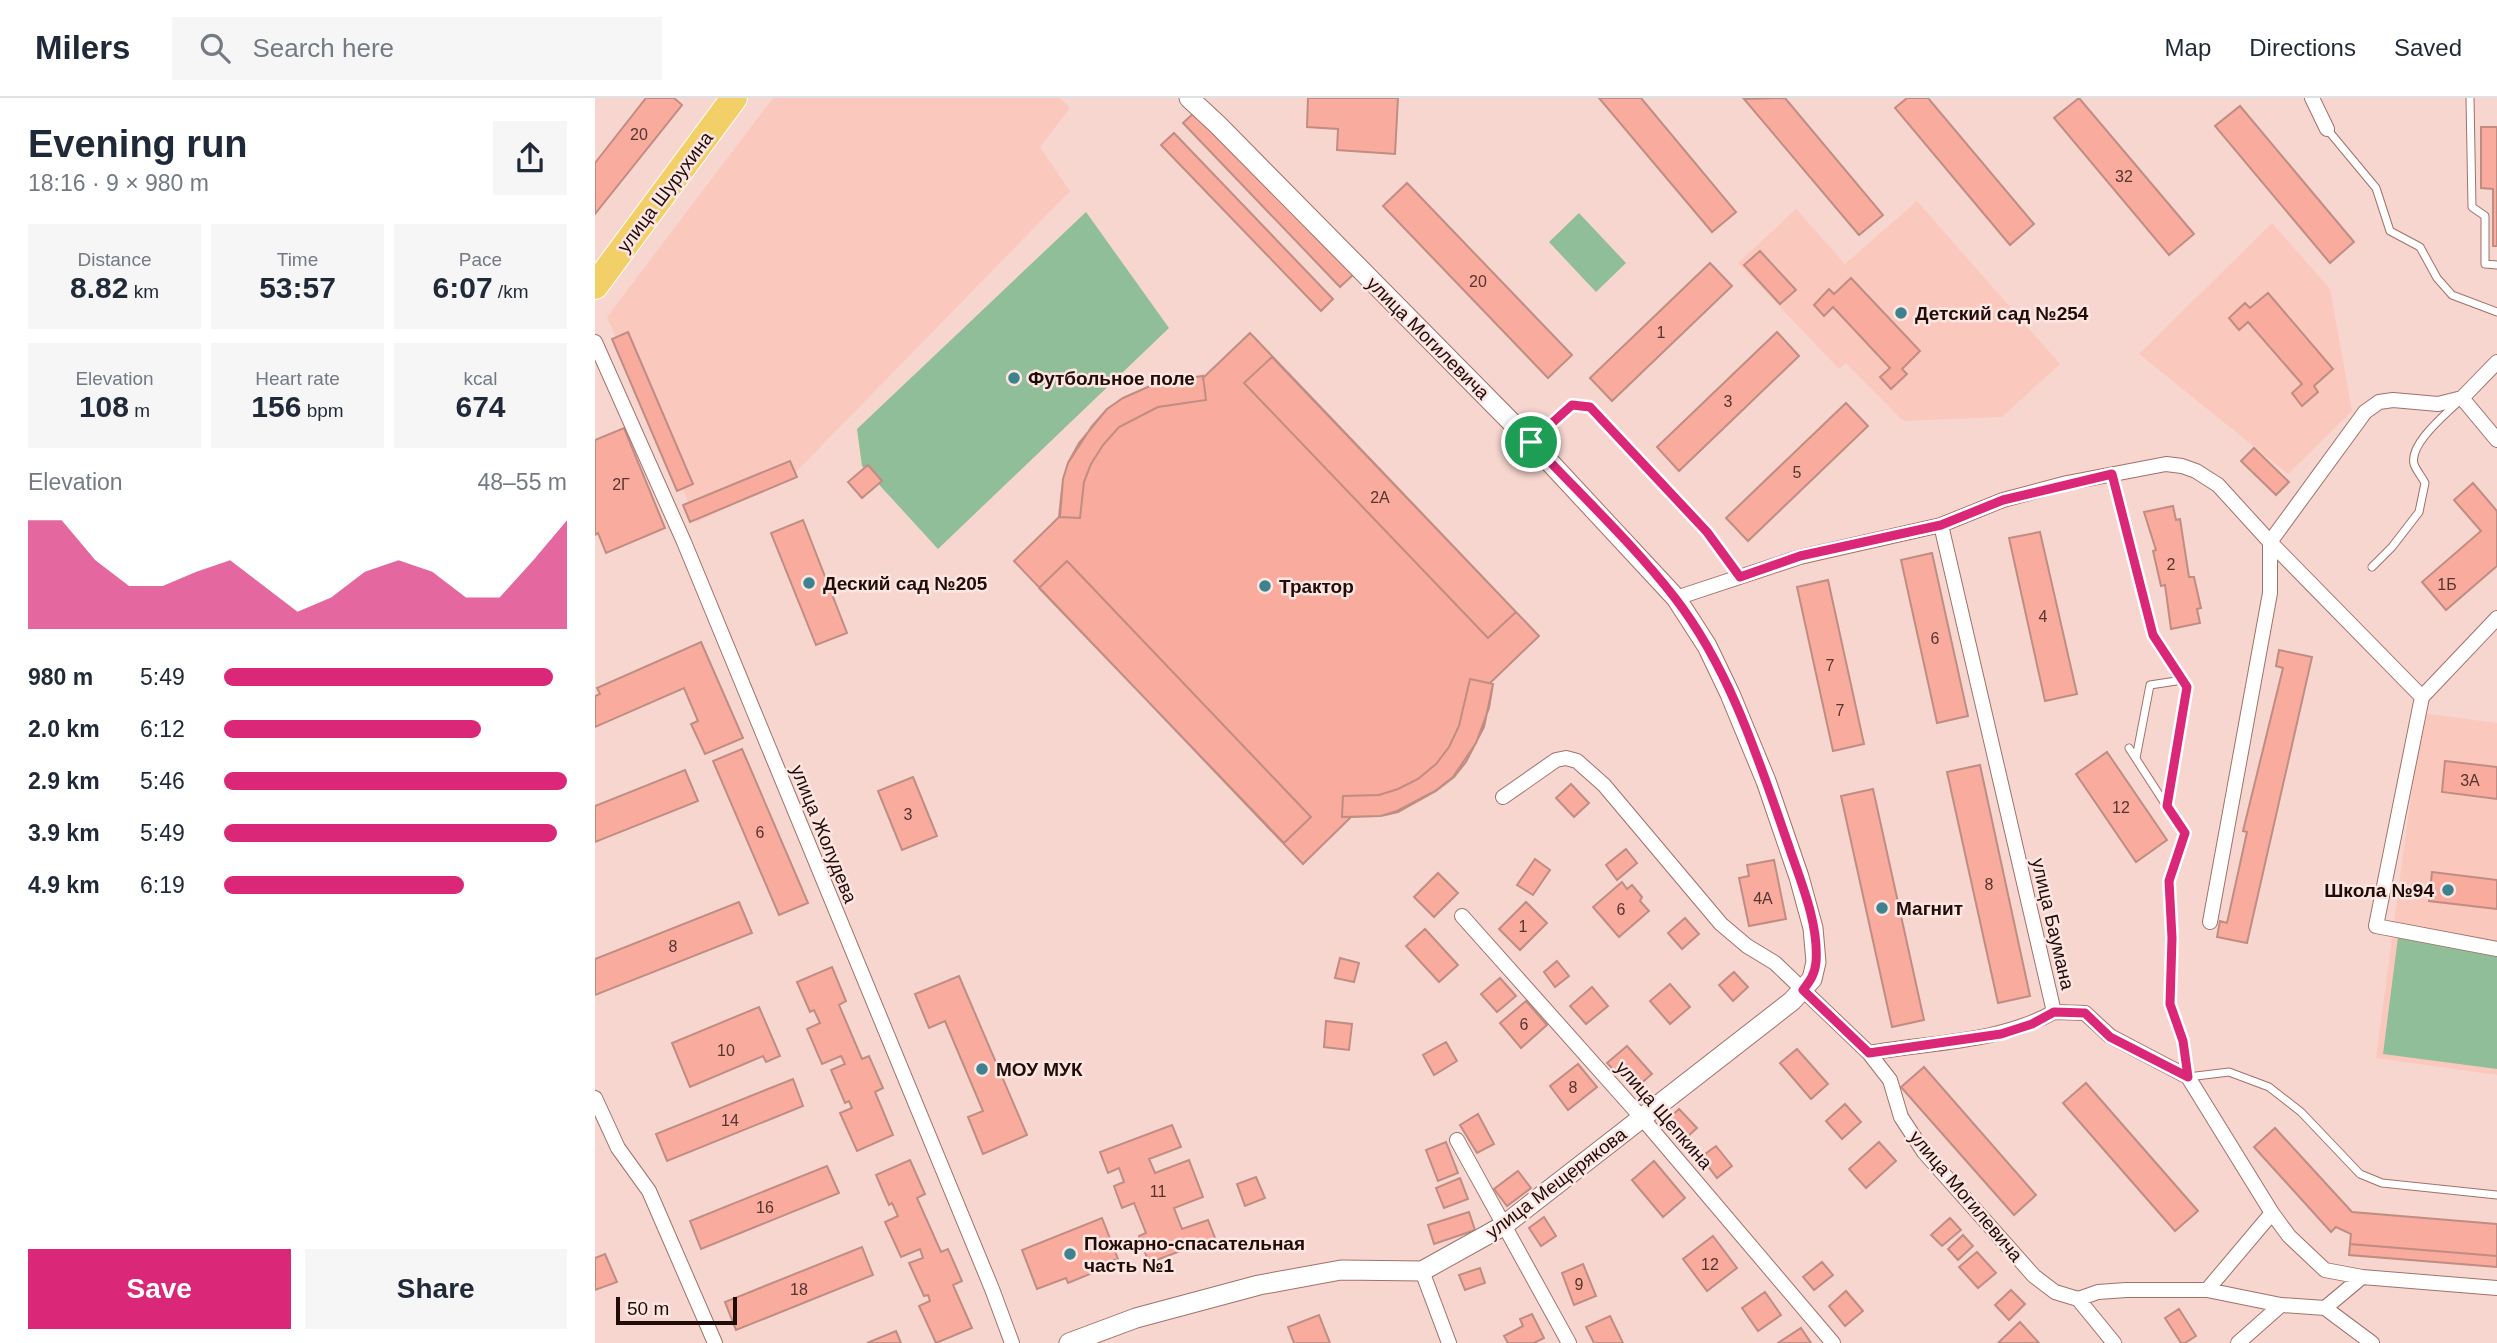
<!DOCTYPE html>
<html lang="en">
<head>
<meta charset="utf-8">
<style>
	:root { --surface:#fff; --page:#f6f6f7; --text:#1f2937; --muted:#747a83; --line:#e0e1e3; --accent:#db2777 }
	body { margin:0; font-family:Arial,sans-serif; background:var(--page); color:var(--text); height:100vh; display:flex; flex-direction:column; font-size:26px; white-space:nowrap }
	* { box-sizing:border-box; margin:0 }
	p { font-size:23px; color:var(--muted) }
	.icon { flex:none; width:38px; height:38px; fill:none; stroke:currentColor; stroke-width:2; stroke-linecap:round; stroke-linejoin:round }
	.map { position:relative; flex:1; overflow:hidden }
	.details { display:flex; flex-direction:column; background:var(--surface); width:595px }
	.details>* { flex:none }
	.scale { position:absolute; left:21px; bottom:18px; width:121px; box-sizing:border-box; padding-left:7px; border:4px solid #200d0a; border-top:0; font-size:19px; line-height:24px; white-space:nowrap; color:#200d0a; -webkit-text-stroke:5px #fde6e2; paint-order:stroke }
	.pin { position:absolute; display:grid; place-items:center; width:60px; height:60px; color:#fff; margin:-30px; border:4px solid #fff; border-radius:50%; box-shadow:0 2px 7px #0007 }
	.round { display:grid; place-items:center; flex:none; width:74px; height:74px; border-radius:0px; background:var(--page) }
	.summary { display:flex; align-items:center; justify-content:space-between; height:119px; padding:0 28px }
	h1 { font-size:38px; font-weight:600; line-height:52px }
	.metrics { display:grid; grid-template-columns:repeat(3,1fr); gap:10px; height:119px; padding:7px 28px }
	.metrics div { display:grid; align-content:center; border-radius:0px; background:var(--page); text-align:center }
	.metrics b { font-size:30px; font-weight:600 }
	.metrics small { font-size:19px; font-weight:400 }
	.metrics p { font-size:19px }
	.chart { height:196px; padding:14px 28px }
	.chart p { display:flex; justify-content:space-between }
	.chart svg { width:100%; height:126px; margin-top:7px; fill:var(--accent); opacity:.7 }
	.cta { display:flex; gap:14px; margin-top:auto; padding:14px 28px }
	.cta a { flex:1; height:80px; border-radius:0px; background:var(--accent); color:#fff; font-size:28px; font-weight:600; line-height:80px; text-align:center }
	.cta a+a { background:var(--page); color:var(--text) }
	ul { padding:0 28px; list-style:none; font-size:23px }
	li { display:grid; grid-template-columns:112px 84px 1fr; align-items:center; height:52px }
	li i { height:18px; border-radius:9px; background:var(--accent) }
	header { display:flex; align-items:center; gap:42px; box-sizing:border-box; height:98px; padding:0 35px; background:var(--surface); border-bottom:2px solid var(--line) }
	header strong { font-size:33px }
	nav { display:flex; gap:38px; margin-inline-start:auto; font-size:24px }
	.search { width:490px; height:63px; background:var(--page); display:flex; align-items:center; gap:18px; box-sizing:border-box; padding:0 24px; border-radius:0px; color:var(--muted); font-size:26px }
	main { display:flex; flex:1; min-height:0 }
	.map>svg:first-child { display:block }
	.built { fill:#fbc8be }
	.green { fill:#8fbe99 }
	.building { fill:#f9ab9d; stroke:#c08d83; stroke-width:2 }
	.lines { fill:none; stroke-linecap:round; stroke-linejoin:round }
	.lane-casing { stroke:#a27168; stroke-width:9 }
	.street-casing { stroke:#a27168; stroke-width:16 }
	.secondary-casing { stroke:#a27168; stroke-width:21 }
	.highway-casing { stroke:#fff; stroke-width:28 }
	.lane { stroke:#fff; stroke-width:7 }
	.street { stroke:#fff; stroke-width:14 }
	.secondary { stroke:#fff; stroke-width:19 }
	.highway { stroke:#f3cf67; stroke-width:26 }
	.route-casing { stroke:#fff; stroke-width:14 }
	.route { stroke:#db2777; stroke-width:9 }
	.poi-dot { fill:#3d828e; stroke:#fde6e2; stroke-width:2.5 }
	.labels { text-anchor:middle; dominant-baseline:central; stroke-width:5; stroke-linejoin:round; paint-order:stroke }
	.number-label { font-size:16px; fill:#56342f }
	.street-label { font-size:19px; fill:#200d0a; stroke:#fde6e2 }
	.poi-label { font-size:19px; font-weight:bold; fill:#200d0a; stroke:#fde6e2; text-anchor:start }
</style>
</head>
<body>
<header>
<strong>Milers</strong>
<div class="search"><svg class="icon" aria-label="search" viewBox="0 0 24 24"><circle cx="10" cy="10" r="6"/><path d="M15 15l6 6"/></svg>Search here</div>
<nav><a>Map</a><a>Directions</a><a>Saved</a></nav>
</header>
<main>
<section class="details">
<div class="summary"><div><h1>Evening run</h1><p>18:16 · 9 × 980 m</p></div><a class="round"><svg class="icon" aria-label="share" viewBox="0 0 24 24"><path d="M12 15V3M7 8l5-5 5 5M5 13v7h14v-7"/></svg></a></div>
<div class="metrics">
<div><p>Distance</p><b>8.82<small> km</small></b></div>
<div><p>Time</p><b>53:57</b></div>
<div><p>Pace</p><b>6:07<small> /km</small></b></div>
</div>
<div class="metrics">
<div><p>Elevation</p><b>108<small> m</small></b></div>
<div><p>Heart rate</p><b>156<small> bpm</small></b></div>
<div><p>kcal</p><b>674</b></div>
</div>
<div class="chart"><p><span>Elevation</span>48–55 m</p>
<svg viewBox="0 0 160 44" preserveAspectRatio="none"><path d="M0 44V6L10 6L20 20L30 29L40 29L50 24L60 20L70 29L80 38L90 33L100 24L110 20L120 24L130 33L140 33L150 20L160 6V44z"/></svg>
</div>
<ul>
<li><b>980 m</b>5:49<i style="width:96%"></i></li>
<li><b>2.0 km</b>6:12<i style="width:75%"></i></li>
<li><b>2.9 km</b>5:46<i style="width:100%"></i></li>
<li><b>3.9 km</b>5:49<i style="width:97%"></i></li>
<li><b>4.9 km</b>6:19<i style="width:70%"></i></li>
</ul>
<div class="cta"><a>Save</a><a>Share</a></div>
</section>
<div class="map">
<svg width="1902" height="1245" viewBox="0 0 1902 1245">
	<rect width="100%" height="100%" fill="#f7d6cf"/>
	<path class="built" d="M178,0H465L475,10L445,49L475,93L199,376L102,424L12,219Z
		M1322,103L1465,266L1407,319L1308,323L1251,265L1244,271L1143,165L1201,111L1250,166Z
		M1677,125L1735,191L1757,313L1693,376L1544,256Z
		M1827,615L1902,625V977L1781,960Z"/>
	<path class="green" d="M491,114L574,230L343,451L267,368L262,331Z
		M984,115L1031,165L1001,194L954,144Z
		M1803,839L1902,852V971L1788,956Z"/>
	<path class="building" d="M51,0H79L87,7L0,116V65Z
		M713,0H803L800,56L742,52L743,31L712,29Z
		M1004,0H1046L1141,114L1117,134Z
		M1190,0L1288,117L1264,137L1149,1Z
		M1312,0H1333L1439,126L1415,147L1300,10Z
		M1484,0L1599,136L1574,157L1459,20Z
		M1645,8L1759,144L1735,165L1620,28Z
		M602,12L759,176L745,189L588,25Z
		M1886,29H1902V148H1898V91L1886,90Z
		M579,35L738,201L726,213L566,47Z
		M812,85L977,257L953,280L788,108Z
		M1165,153L1201,192L1185,206L1149,167Z
		M1115,165L1137,188L1017,303L995,280Z
		M1256,180L1325,253L1307,271L1312,276L1296,291L1285,279L1295,270L1238,209L1229,218L1219,207L1234,191L1239,196Z
		M1673,195L1738,271L1719,288L1723,294L1707,308L1697,295L1707,286L1653,224L1644,232L1634,220L1650,205L1655,210Z
		M33,234L98,386L82,393L17,241Z
		M1182,234L1204,258L1084,373L1062,349Z
		M655,235L944,538L895,585L898,586L889,629L871,664L859,679L841,693L803,714L786,718L756,719L708,766L419,463L464,419L468,381L473,365L484,345L512,311L528,300L564,284L608,278V280Z
		M677,259L921,514L893,540L649,285Z
		M608,278L611,302L563,309L524,329L508,347L496,366L489,384L485,420L465,419L468,381L473,365L497,328L512,311L528,300L564,284Z
		M1251,305L1273,328L1153,443L1131,420Z
		M29,330L70,430L11,455L3,435L0,437V342Z
		M1659,350L1694,384L1681,397L1646,363Z
		M195,363L202,379L95,424L88,407Z
		M273,367L287,383L267,400L253,384Z
		M1878,385L1902,413V468L1851,512L1827,484L1886,433L1859,402Z
		M1578,408L1581,422L1585,421L1594,479H1599L1606,510L1602,511L1605,525L1576,531L1570,487L1566,488L1558,453L1561,452L1549,414Z
		M208,422L252,535L221,547L176,435Z
		M1445,434L1482,596L1450,603L1414,440Z
		M1337,455L1373,618L1342,625L1306,462Z
		M472,463L716,719L689,745L444,490Z
		M1233,482L1269,646L1238,653L1202,489Z
		M106,544L148,640L110,656L96,626L103,623L89,590L0,629V598L5,596L2,590Z
		M1684,552L1717,559L1652,845L1622,839L1625,823L1632,825L1652,734L1648,733L1688,570L1681,568Z
		M875,581L898,586L894,610L881,645L858,679L840,693L802,713L786,718L747,719L748,698L784,697L803,691L823,681L841,666L854,649L864,628Z
		M147,651L213,805L184,817L118,663Z
		M1512,654L1572,742L1541,764L1481,676Z
		M1850,663L1902,669V701L1847,694Z
		M1385,667L1435,898L1403,905L1352,674Z
		M90,672L103,703L0,744V708Z
		M318,679L342,738L307,752L283,693Z
		M976,686L994,705L979,719L961,700Z
		M1278,691L1329,922L1297,929L1246,698Z
		M1031,751L1042,765L1022,782L1011,767Z
		M940,761L955,772L938,797L922,787Z
		M1179,762L1191,821L1154,828L1144,780L1154,778L1152,767Z
		M1837,774L1902,782V811L1834,803Z
		M843,775L863,795L839,819L819,799Z
		M1027,784L1032,791L1037,787L1047,799L1045,803L1054,813L1024,839L998,809Z
		M144,804L157,835L0,897V861Z
		M931,804L952,825L925,852L904,831Z
		M1090,820L1104,836L1087,851L1073,835Z
		M830,831L863,867L844,884L811,848Z
		M745,860L764,865L759,884L740,880Z
		M962,863L974,878L960,889L949,874Z
		M237,869L251,903L244,907L267,961L274,958L288,990L280,994L298,1037L262,1053L245,1015L257,1010L254,1003L250,1005L236,972L250,966L246,958L227,966L212,931L225,925L219,912L215,914L202,884Z
		M1139,874L1153,889L1138,903L1124,887Z
		M364,878L432,1037L388,1056L373,1019L388,1013L350,923L334,930L320,896Z
		M905,880L921,898L902,914L886,896Z
		M1075,886L1095,909L1075,926L1055,903Z
		M997,889L1013,908L991,926L975,908Z
		M931,903L952,927L926,950L905,925Z
		M164,909L185,958L171,964L168,958L95,989L77,945Z
		M731,923L757,926L754,952L729,949Z
		M851,944L862,963L839,977L828,957Z
		M1032,948L1057,976L1044,987L1028,969L1021,974L1012,965Z
		M1202,951L1233,986L1216,1001L1185,965Z
		M983,966L1002,989L973,1012L955,988Z
		M1329,969L1441,1097L1419,1117L1306,989Z
		M198,981L208,1008L72,1063L61,1036Z
		M1491,985L1603,1113L1580,1133L1468,1005Z
		M1250,1006L1266,1024L1247,1041L1231,1023Z
		M1084,1011L1102,1030L1090,1041L1072,1022Z
		M883,1016L899,1046L882,1055L865,1027Z
		M577,1027L586,1049L554,1061L560,1075L594,1062L608,1099L579,1110L587,1131L613,1122L620,1140L554,1165L544,1138L551,1135L539,1105L527,1110L519,1088L529,1084L524,1070L513,1075L505,1054Z
		M1680,1030L1757,1114L1902,1126V1158L1755,1146L1756,1136L1741,1129L1736,1134L1659,1049Z
		M851,1044L863,1075L843,1083L831,1052Z
		M1284,1044L1301,1063L1271,1090L1254,1071Z
		M1121,1048L1137,1068L1122,1080L1106,1059Z
		M315,1062L330,1096L322,1100L346,1154L353,1151L367,1183L358,1187L377,1230L341,1245L324,1208L335,1203L333,1197L329,1198L314,1165L328,1160L325,1151L306,1159L290,1124L303,1118L297,1105L294,1107L281,1077Z
		M1059,1063L1090,1100L1068,1119L1037,1082Z
		M232,1068L244,1095L106,1151L95,1123Z
		M923,1073L936,1090L912,1108L899,1091Z
		M661,1079L670,1100L650,1108L642,1086Z
		M865,1080L873,1101L849,1110L841,1090Z
		M874,1114L880,1132L839,1146L833,1127Z
		M949,1119L961,1138L946,1148L934,1130Z
		M507,1120L523,1161L516,1163L517,1167L473,1185L471,1180L442,1191L427,1152Z
		M1355,1120L1366,1132L1347,1148L1336,1137Z
		M1368,1137L1378,1148L1363,1162L1353,1151Z
		M1118,1138L1142,1170L1112,1193L1088,1161Z
		M1755,1146L1902,1158V1169L1754,1157Z
		M267,1149L278,1177L141,1232L130,1204Z
		M1382,1154L1401,1175L1383,1190L1364,1169Z
		M10,1156L22,1184L0,1192V1160Z
		M1227,1164L1238,1177L1219,1192L1208,1179Z
		M988,1166L1001,1198L979,1207L967,1175Z
		M885,1170L890,1185L870,1192L864,1177Z
		M1416,1192L1430,1206L1414,1222L1400,1207Z
		M1251,1193L1268,1213L1250,1228L1234,1208Z
		M1170,1194L1186,1217L1163,1233L1147,1210Z
		M1584,1211L1601,1238L1590,1245H1586L1570,1220Z
		M937,1216L949,1240L939,1245H913L909,1238L928,1228L925,1221Z
		M724,1217L735,1245H699L693,1229Z
		M1015,1218L1028,1245H999L991,1229Z
		M1425,1224L1444,1245H1403Z
		M1206,1230L1216,1245H1183Z
		M301,1233L306,1245H272Z"/>
	<g class="lines">
		<defs>
			<path id="lane" d="M1875,0L1877,109L1890,118V166L1902,167
				M1732,31L1781,90L1795,133L1825,149L1842,180L1857,197L1902,214
				M938,342L977,307L995,309L1112,434L1145,478
				M1517,377L1558,537L1593,589L1572,708
				M1777,469L1797,449L1824,414L1830,385C1827,379 1821,372 1819,366C1814,346 1850,317 1863,304
				M1534,650L1589,735L1574,783L1577,840L1575,907L1588,943L1593,979L1634,974L1674,989L1706,1014L1765,1076L1787,1085L1902,1097
				M1541,660L1555,587L1588,582"/>
			<path id="street" d="M1717,0L1732,31
				M0,244L89,444L397,1191L417,1245
				M1867,300L1902,342
				M1346,427L1459,914L1490,915L1515,938L1593,979L1677,1115L1612,1192
				M1081,500L1205,459L1346,427L1408,402L1472,385L1571,366L1587,368L1601,373L1623,387L1675,444L1827,599L1781,828L1902,851
				M1827,599L1902,520
				M908,699L961,662L971,660L982,663L1009,687L1126,826L1152,848L1180,865L1274,955L1295,982L1306,1019L1329,1054L1439,1178L1460,1194L1483,1201L1519,1245
				M867,818L1047,1020L1238,1245
				M1615,824L1675,495V444L1770,314L1784,304L1798,302L1843,306L1867,300L1902,264
				M1274,955C1336,944 1403,945 1459,914
				M0,1000L23,1050L54,1093L120,1245
				M862,1042L974,1245
				M1677,1115L1694,1138L1730,1172L1767,1179
				M827,1173L854,1245
				M1483,1201L1503,1194L1531,1192H1612L1686,1207L1730,1210L1767,1179L1902,1190
				M1730,1210L1777,1245
				M1643,1245L1686,1207"/>
			<path id="secondary" d="M474,1245L541,1220L664,1187L746,1172L827,1173L908,1128L1197,903L1217,881L1221,864L1218,830L1204,779L1171,683L1135,596L1112,548L1081,500L936,344L623,27L594,0"/>
			<path id="highway" d="M0,188L139,0"/>
		</defs>
		<use href="#lane" class="lane-casing"/>
		<use href="#street" class="street-casing"/>
		<use href="#secondary" class="secondary-casing"/>
		<use href="#highway" class="highway-casing"/>
		<use href="#lane" class="lane"/>
		<use href="#street" class="street"/>
		<use href="#secondary" class="secondary"/>
		<use href="#highway" class="highway"/>
	</g>
	<g class="lines">
		<defs>
			<path id="route" d="M977,307L995,309L1112,434L1145,479L1205,458L1346,427L1408,402L1517,376L1558,537L1592,589L1572,708L1590,735L1574,783L1577,840L1575,906L1588,943L1593,979L1515,939L1490,915L1459,914L1437,926L1406,936L1274,955L1208,892C1215,883 1220,876 1221,864C1224,825 1205,782 1193,746C1164,663 1135,571 1080,500C1039,447 983,394 936,344Z"/>
		</defs>
		<use href="#route" class="route-casing"/>
		<use href="#route" class="route"/>
	</g>
	<g class="poi-dot">
		<circle cx="1306" cy="215" r="7"/>
		<circle cx="419" cy="280" r="7"/>
		<circle cx="214" cy="485" r="7"/>
		<circle cx="670" cy="488" r="7"/>
		<circle cx="1853" cy="792" r="7"/>
		<circle cx="1287" cy="810" r="7"/>
		<circle cx="387" cy="971" r="7"/>
		<circle cx="475" cy="1156" r="7"/>
	</g>
	<g class="labels">
		<g class="number-label">
			<text x="44" y="36">20</text>
			<text x="1529" y="78">32</text>
			<text x="883" y="183">20</text>
			<text x="1066" y="234">1</text>
			<text x="1133" y="303">3</text>
			<text x="1202" y="374">5</text>
			<text x="26" y="386">2Г</text>
			<text x="785" y="399">2А</text>
			<text x="1576" y="466">2</text>
			<text x="1852" y="486">1Б</text>
			<text x="1448" y="518">4</text>
			<text x="1340" y="540">6</text>
			<text x="1235" y="567">7</text>
			<text x="1245" y="612">7</text>
			<text x="1875" y="682">3А</text>
			<text x="1526" y="709">12</text>
			<text x="313" y="716">3</text>
			<text x="165" y="734">6</text>
			<text x="1394" y="786">8</text>
			<text x="1168" y="800">4А</text>
			<text x="1026" y="811">6</text>
			<text x="928" y="828">1</text>
			<text x="78" y="848">8</text>
			<text x="929" y="926">6</text>
			<text x="131" y="952">10</text>
			<text x="978" y="989">8</text>
			<text x="135" y="1022">14</text>
			<text x="563" y="1093">11</text>
			<text x="170" y="1109">16</text>
			<text x="1115" y="1166">12</text>
			<text x="984" y="1186">9</text>
			<text x="204" y="1191">18</text>
		</g>
		<g class="street-label">
			<text transform="translate(70 94) rotate(-53)">улица Шурухина</text>
			<text transform="translate(833 240) rotate(45)">улица Могилевича</text>
			<text transform="translate(229 736) rotate(68)">улица Жолудева</text>
			<text transform="translate(1458 826) rotate(77)">улица Баумана</text>
			<text transform="translate(1069 1017) rotate(49)">улица Щепкина</text>
			<text transform="translate(961 1085) rotate(-37)">улица Мещерякова</text>
			<text transform="translate(1371 1098) rotate(50)">улица Могилевича</text>
		</g>
		<g class="poi-label">
			<text x="1320" y="215">Детский сад №254</text>
			<text x="433" y="280">Футбольное поле</text>
			<text x="228" y="485">Деский сад №205</text>
			<text x="684" y="488">Трактор</text>
			<text x="1839" y="792" text-anchor="end">Школа №94</text>
			<text x="1301" y="810">Магнит</text>
			<text x="401" y="971">МОУ МУК</text>
			<text x="489" y="1145">Пожарно-спасательная<tspan x="489" dy="22">часть №1</tspan></text>
		</g>
	</g>
</svg>
<div class="scale">50 m</div>
<div class="pin" style="left:936px;top:344px;background:#1e9e55"><svg class="icon" aria-label="arrive" viewBox="0 0 24 24"><path d="M6 21V4h12l-3 4 3 4H6"/></svg></div>
</div>
</main>
</body>
</html>
